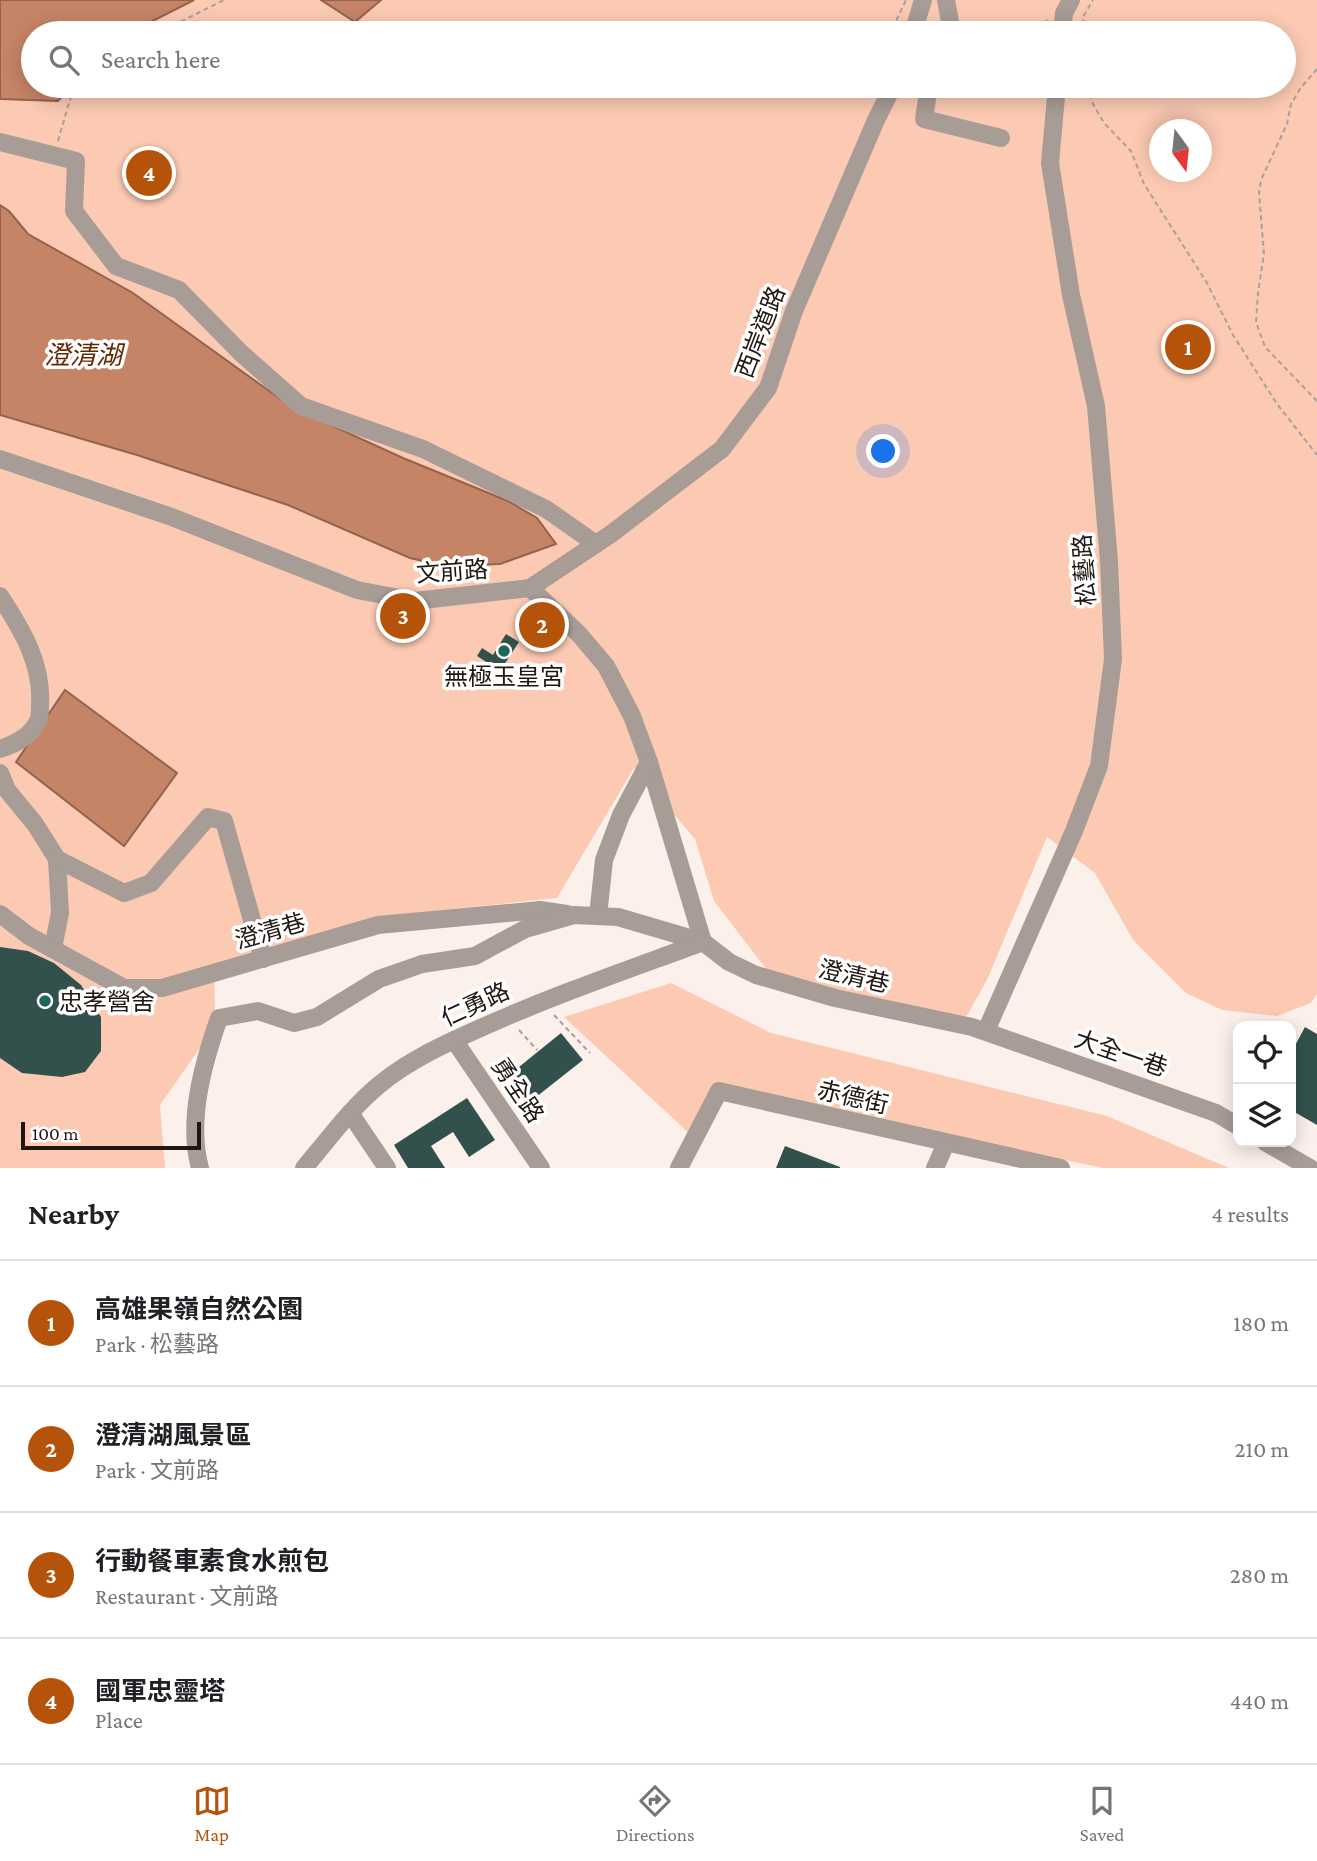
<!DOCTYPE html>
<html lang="en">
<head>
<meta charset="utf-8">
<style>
  :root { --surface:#fff; --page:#f2f2f2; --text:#202124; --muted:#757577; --line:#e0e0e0; --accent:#b45309 }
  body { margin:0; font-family:"Crimson Pro","Noto Sans TC",serif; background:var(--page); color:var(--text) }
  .controls { position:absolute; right:21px; bottom:21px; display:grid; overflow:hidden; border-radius:14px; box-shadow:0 4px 18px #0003 }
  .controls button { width:63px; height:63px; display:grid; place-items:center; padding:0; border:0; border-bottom:2px solid var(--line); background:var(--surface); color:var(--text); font:35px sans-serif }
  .compass { position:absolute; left:1149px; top:119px; width:63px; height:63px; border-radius:50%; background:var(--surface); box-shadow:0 4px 18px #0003; rotate:165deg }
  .scale { position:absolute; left:21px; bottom:18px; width:180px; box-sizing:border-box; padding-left:7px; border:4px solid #201612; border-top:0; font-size:19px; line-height:24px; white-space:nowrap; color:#201612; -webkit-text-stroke:5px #fff; paint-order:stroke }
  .you { position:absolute; left:884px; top:452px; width:24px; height:24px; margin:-18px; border:5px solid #fff; border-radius:50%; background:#1a73e8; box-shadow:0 0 0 10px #1a73e833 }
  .badge { display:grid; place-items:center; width:46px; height:46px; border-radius:50%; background:var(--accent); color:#fff; font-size:23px; font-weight:700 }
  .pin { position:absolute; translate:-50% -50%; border:4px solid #fff; box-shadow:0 2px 7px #0006 }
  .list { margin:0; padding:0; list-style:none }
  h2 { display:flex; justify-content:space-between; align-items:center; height:91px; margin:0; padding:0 28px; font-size:30px }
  h2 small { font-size:23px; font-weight:400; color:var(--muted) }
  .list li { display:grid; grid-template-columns:46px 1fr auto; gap:21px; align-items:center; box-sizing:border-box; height:126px; padding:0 28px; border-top:2px solid var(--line) }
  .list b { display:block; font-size:26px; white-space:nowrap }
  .list p { margin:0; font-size:23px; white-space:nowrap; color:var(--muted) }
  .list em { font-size:23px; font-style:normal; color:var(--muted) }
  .icon { flex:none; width:38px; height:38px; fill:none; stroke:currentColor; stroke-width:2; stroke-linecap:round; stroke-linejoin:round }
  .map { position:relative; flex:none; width:1317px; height:1168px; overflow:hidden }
  .search { position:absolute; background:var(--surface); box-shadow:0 4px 18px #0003; left:21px; right:21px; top:21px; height:77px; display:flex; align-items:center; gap:18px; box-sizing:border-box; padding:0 24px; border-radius:38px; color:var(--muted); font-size:26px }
  .sheet { height:595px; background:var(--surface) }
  nav { display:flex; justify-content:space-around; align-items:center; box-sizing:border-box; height:98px; border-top:2px solid var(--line); background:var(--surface); font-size:19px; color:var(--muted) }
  nav a { display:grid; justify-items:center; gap:4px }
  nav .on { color:var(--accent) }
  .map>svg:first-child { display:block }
  .green { fill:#fccab3; fill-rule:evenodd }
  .water { fill:#c58466; stroke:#94634d; stroke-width:2 }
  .building { fill:#33514c }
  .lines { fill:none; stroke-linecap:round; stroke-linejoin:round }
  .path { stroke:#aa9f9a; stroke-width:2; stroke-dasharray:5 3.5; stroke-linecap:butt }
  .minor { stroke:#a89c96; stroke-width:18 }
  .poi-dot { fill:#1f675d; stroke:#fff; stroke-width:2.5 }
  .labels { text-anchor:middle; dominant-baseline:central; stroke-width:7; stroke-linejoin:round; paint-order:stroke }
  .street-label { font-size:24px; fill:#201612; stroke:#fff }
  .poi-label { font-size:24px; fill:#201612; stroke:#fff }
  .water-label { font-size:26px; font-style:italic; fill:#632704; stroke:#fff }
</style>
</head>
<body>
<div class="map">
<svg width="1317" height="1168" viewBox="0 0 1317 1168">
  <rect width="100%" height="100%" fill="#fcf0eb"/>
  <!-- green -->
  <g class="green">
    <path d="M0 0H1317V994L1311 1003 1277 1016 1222 1010 1186 993 1133 940 1095 873 1047 837 987 980 965 1019 773 978 714 901 695 839 634 768 557 898 374 917 214 967 215 1010 200 1048 160 1105 165 1168H0ZM33 33H1284V86H33ZM1160 130H1202V172H1160Z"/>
    <polygon points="671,983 771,1033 1107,1116 1229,1168 1103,1168 718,1086 692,1136 564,1017"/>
  </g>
  <!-- water -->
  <g class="water">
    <polygon points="0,0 194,0 129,33 33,33 33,86 71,86 58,101 0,99"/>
    <polygon points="321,0 381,0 355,22"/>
    <polygon points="0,205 9,211 28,234 133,293 293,408 403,458 508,501 537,518 556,544 500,564 445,566 410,558 288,505 137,455 0,415"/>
    <polygon points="65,690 177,773 124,846 16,762"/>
  </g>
  <!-- building -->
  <g class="building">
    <polygon points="506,634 519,642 500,671 477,656 482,648 493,655"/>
    <polygon points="0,947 28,951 54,963 81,985 101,1017 101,1051 85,1072 62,1077 22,1073 0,1058"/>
    <polygon points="1305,1027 1317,1034 1317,1125 1291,1110 1291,1053"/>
    <polygon points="561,1033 583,1060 531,1101 509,1075"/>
    <polygon points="467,1098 495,1140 469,1157 453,1132 431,1146 445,1168 408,1168 394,1145"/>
    <polygon points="785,1146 840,1167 840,1168 776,1168"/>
  </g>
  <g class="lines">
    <!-- path -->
    <g class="path">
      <polyline points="898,29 897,19 906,0"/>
      <polyline points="158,33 224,0"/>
      <polyline points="1045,33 1048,17"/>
      <polyline points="1083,33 1083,17 1093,0"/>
      <polyline points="1317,69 1300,89 1291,104 1287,124 1261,180 1259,193 1264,254 1258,293 1256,322 1265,347 1317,401"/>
      <polyline points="1087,86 1093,104 1104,123 1131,151 1144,184 1207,283 1233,335 1277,404 1317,455"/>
      <polyline points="58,141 70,99 83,86"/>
      <polyline points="554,1015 590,1053"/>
      <polyline points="519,1030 537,1050"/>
    </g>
    <!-- minor -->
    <g class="minor">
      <polyline points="913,33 923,0"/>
      <polyline points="945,33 950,22 946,0"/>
      <polyline points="1062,33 1064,13 1071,0"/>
      <polyline points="929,86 924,119 1001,138"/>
      <polyline points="0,142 76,161 74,211 116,266 179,290 241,353 301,406 423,449 546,509 596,544"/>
      <polyline points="0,459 169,516 357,590 414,601 530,588 611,534 722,449 768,388 794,311 876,120 893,86"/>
      <polyline points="530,588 578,633 606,666 632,716 649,762 703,942"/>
      <path d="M0 596C22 630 43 664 40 706 40 710 40 717 38 721 30 737 15 744 0 749"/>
      <polyline points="0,773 7,790 35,824 57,859 60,913 53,948"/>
      <polyline points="57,859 124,893 151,883 208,817 224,821 263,959"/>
      <polyline points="0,914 29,936 124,988 162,988 378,925 540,910 567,914"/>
      <polyline points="598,916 604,860 621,815 649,762"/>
      <polyline points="986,1031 1074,831 1099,766 1113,659 1109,561 1096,406 1071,295 1050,163 1057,86"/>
      <polyline points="454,1040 541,1168"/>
      <polyline points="350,1113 387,1168"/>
      <polyline points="1265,1142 1310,1168"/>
      <path d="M200 1168C187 1120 203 1064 219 1018L258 1011 294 1023 317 1017 379 979 422 964 475 956 525 929 574 915 618 917 703 942 729 962 756 975 835 998 972 1027 1216 1113 1238 1126"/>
      <path d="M304 1168C328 1140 350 1109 379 1085 410 1059 449 1042 485 1026 557 994 630 969 703 942"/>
      <polyline points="679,1168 719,1091 1061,1168"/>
      <polyline points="935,1168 946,1143"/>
    </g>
  </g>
  <!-- markers -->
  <g class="poi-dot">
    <circle cx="504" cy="651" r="7"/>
    <circle cx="45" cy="1001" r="7"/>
  </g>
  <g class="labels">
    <!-- street labels -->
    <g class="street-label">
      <text transform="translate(760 332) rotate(-69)">西岸道路</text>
      <text transform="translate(1084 570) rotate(-94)">松藝路</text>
      <text transform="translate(452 571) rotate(-4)">文前路</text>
      <text transform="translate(270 931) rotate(-16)">澄清巷</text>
      <text transform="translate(854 976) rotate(13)">澄清巷</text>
      <text transform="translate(475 1004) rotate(-25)">仁勇路</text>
      <text transform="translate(1121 1053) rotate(19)">大全一巷</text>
      <text transform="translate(518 1090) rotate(56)">勇全路</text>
      <text transform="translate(853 1097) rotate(13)">赤德街</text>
    </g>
    <!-- poi labels -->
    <g class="poi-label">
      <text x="504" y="676">無極玉皇宮</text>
      <text x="59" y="1001" text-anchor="start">忠孝營舍</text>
    </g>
    <!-- water labels -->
    <g class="water-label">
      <text x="83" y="355">澄清湖</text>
    </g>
  </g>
</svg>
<div class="controls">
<button><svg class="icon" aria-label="locate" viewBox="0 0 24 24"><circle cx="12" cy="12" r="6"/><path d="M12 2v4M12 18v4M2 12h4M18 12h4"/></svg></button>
<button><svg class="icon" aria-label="layers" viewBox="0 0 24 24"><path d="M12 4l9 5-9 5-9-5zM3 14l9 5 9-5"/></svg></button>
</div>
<svg class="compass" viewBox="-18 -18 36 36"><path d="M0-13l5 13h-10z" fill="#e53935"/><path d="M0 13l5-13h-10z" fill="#757577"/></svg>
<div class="scale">100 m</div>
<div class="you"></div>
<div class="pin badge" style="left:1188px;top:347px">1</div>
<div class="pin badge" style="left:542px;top:625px">2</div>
<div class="pin badge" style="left:403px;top:616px">3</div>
<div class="pin badge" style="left:149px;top:173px">4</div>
<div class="search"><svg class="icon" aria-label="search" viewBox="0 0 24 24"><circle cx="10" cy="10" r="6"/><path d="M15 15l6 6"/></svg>Search here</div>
</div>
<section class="sheet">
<h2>Nearby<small>4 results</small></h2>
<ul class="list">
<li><span class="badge">1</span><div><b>高雄果嶺自然公園</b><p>Park · 松藝路</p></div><em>180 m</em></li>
<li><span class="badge">2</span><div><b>澄清湖風景區</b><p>Park · 文前路</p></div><em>210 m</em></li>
<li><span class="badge">3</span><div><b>行動餐車素食水煎包</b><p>Restaurant · 文前路</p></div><em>280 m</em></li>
<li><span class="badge">4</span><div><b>國軍忠靈塔</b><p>Place</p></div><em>440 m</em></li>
</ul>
</section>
<nav>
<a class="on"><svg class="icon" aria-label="map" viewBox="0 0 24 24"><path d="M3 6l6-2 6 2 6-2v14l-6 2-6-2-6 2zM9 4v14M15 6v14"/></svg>Map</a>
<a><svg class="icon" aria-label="directions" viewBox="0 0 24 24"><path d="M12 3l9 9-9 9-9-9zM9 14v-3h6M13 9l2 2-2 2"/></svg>Directions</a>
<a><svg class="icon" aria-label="saved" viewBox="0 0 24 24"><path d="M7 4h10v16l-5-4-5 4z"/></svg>Saved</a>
</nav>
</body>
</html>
